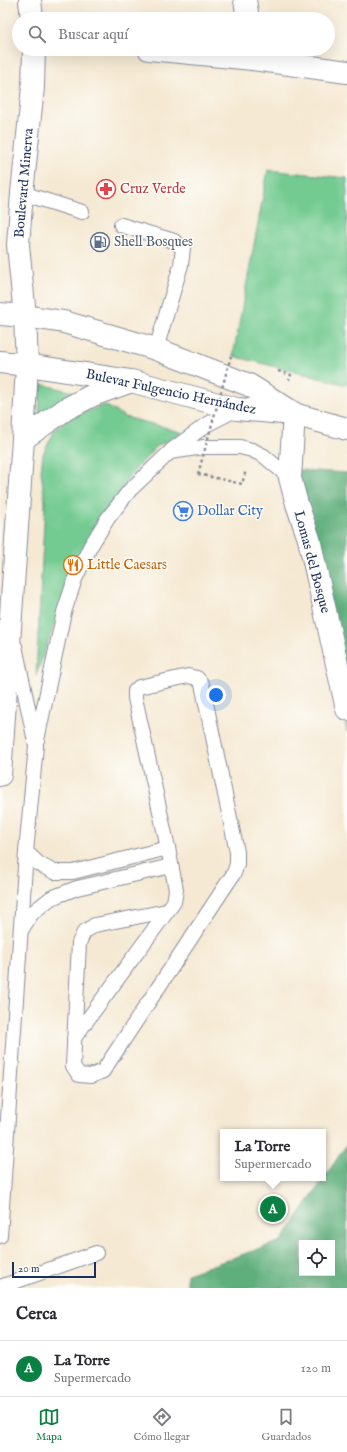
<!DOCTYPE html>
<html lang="es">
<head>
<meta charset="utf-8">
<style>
  :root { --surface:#fff; --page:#f7f7f7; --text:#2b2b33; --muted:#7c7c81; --line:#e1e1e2; --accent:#0b8043 }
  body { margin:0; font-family:"IM FELL English",serif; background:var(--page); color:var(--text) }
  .controls { position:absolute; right:12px; bottom:12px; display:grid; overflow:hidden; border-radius:0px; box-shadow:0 4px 16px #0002 }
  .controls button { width:36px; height:36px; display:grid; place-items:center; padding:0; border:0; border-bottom:1px solid var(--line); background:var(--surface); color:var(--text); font:20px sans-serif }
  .scale { position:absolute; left:12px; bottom:10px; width:84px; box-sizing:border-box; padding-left:4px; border:2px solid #1b2f5e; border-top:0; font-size:11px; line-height:14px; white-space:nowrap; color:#1b2f5e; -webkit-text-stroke:3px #fdfcf7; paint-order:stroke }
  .you { position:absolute; left:216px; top:695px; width:14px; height:14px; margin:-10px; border:3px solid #fff; border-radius:50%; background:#1a73e8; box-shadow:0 0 0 6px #1a73e833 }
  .badge { display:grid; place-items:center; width:26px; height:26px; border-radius:50%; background:var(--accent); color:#fff; font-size:13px; font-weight:700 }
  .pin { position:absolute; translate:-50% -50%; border:2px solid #fff; box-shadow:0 1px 4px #0006 }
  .popup { position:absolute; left:220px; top:1129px; width:106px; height:52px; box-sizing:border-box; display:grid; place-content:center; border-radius:0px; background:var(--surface); filter:drop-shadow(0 1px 3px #0005); font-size:13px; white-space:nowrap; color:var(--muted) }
  .popup b { font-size:15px; color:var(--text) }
  .popup::after { content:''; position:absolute; left:50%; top:100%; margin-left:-8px; border:8px solid transparent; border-top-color:var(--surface) }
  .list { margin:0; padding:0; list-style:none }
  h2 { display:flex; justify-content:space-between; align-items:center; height:52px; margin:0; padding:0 16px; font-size:17px }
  h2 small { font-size:13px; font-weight:400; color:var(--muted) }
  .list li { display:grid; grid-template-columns:26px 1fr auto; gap:12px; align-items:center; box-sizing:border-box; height:56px; padding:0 16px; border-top:1px solid var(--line) }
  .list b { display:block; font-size:15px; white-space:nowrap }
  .list p { margin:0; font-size:13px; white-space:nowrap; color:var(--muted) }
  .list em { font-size:13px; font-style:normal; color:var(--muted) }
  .icon { flex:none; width:22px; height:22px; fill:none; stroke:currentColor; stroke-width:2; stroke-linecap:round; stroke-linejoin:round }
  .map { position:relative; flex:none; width:347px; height:1288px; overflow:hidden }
  .search { position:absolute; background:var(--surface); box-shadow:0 4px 16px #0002; left:12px; right:12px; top:12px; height:44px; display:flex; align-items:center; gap:10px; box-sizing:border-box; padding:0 14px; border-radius:22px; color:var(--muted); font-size:15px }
  .sheet { height:108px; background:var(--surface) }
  nav { display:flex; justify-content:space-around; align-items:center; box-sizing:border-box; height:56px; border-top:1px solid var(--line); background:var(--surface); font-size:11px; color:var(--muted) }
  nav a { display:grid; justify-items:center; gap:2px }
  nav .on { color:var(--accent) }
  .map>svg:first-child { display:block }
  .green { fill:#73cb91; stroke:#477d78 }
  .forest { fill:#5eaf7b; stroke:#3c6f6c; fill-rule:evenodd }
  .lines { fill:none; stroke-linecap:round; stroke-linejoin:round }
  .lane-casing { stroke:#888c98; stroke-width:16 }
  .street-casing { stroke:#888c98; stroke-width:24 }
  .secondary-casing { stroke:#888c98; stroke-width:24 }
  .path { stroke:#888c98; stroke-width:2.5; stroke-dasharray:3 3; stroke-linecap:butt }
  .lane { stroke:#fff; stroke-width:14 }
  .street { stroke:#fff; stroke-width:22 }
  .secondary { stroke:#fff; stroke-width:22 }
  .path-bridge { stroke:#888c98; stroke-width:2.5; stroke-dasharray:3 3; stroke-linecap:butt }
  .labels { text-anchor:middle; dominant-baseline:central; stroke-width:3; stroke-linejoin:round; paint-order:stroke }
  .street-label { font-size:14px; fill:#1b2f5e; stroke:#fdfcf7 }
  .health-label { font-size:14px; fill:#be3a42; stroke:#fdfcf7; text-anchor:start }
  .service-label { font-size:14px; fill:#4e5e75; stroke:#fdfcf7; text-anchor:start }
  .shop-label { font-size:14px; fill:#366cbe; stroke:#fdfcf7; text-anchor:start }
  .food-label { font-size:14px; fill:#c56008; stroke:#fdfcf7; text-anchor:start }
</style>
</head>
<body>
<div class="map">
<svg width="347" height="1288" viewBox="0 0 347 1288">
  <rect width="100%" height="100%" fill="#fdfcf7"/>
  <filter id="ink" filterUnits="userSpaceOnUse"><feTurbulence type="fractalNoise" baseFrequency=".025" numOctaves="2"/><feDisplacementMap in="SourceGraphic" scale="8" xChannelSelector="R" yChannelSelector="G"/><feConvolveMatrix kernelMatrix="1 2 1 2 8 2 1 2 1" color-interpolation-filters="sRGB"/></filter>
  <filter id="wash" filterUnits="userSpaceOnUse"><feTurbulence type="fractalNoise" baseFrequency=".012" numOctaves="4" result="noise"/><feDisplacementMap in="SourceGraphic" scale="16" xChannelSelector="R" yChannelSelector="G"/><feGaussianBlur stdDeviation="0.9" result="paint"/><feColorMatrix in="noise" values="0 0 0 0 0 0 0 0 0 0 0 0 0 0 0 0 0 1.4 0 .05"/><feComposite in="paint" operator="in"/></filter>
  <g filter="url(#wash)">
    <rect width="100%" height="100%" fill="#f5e9d3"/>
    <!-- green -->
    <g class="green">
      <polygon points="268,170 347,178 347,385 233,356"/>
      <polygon points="40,384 78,393 39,422"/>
      <polygon points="105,405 125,417 183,432 156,447 128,478 98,527 64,597 36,676 45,503 41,471 43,454 55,430 71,417"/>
    </g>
    <!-- forest -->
    <g class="forest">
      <polygon points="285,469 347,473 347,732"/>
      <path d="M347 1144V1288H187V1274L281 1241ZM302 1243H332V1273H302Z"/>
    </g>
  </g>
  <g filter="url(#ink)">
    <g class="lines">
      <!-- lane casing -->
      <g class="lane-casing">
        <g id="lane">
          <polyline points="22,193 82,212"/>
          <polyline points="121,225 174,241 183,248 181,265 156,349"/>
          <polyline points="172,450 206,425 237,409"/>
          <polyline points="37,740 64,612 75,579 90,547 108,518 130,490 170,452 204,447 240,447 252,450 264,456 290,478"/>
          <polyline points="26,852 39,864 54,872 73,872 168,848"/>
          <polyline points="22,929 32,913 51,898 77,888 171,866"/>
          <polyline points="74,1038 174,902 176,890 168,848 135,698 135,691 139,687 188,676 197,678 202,684 237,852 237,864 234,873 103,1071 91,1076 79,1075 73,1066 79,943 84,932 95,925 167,911"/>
          <polyline points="0,1236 26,852 36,746 15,646"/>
          <polyline points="0,1287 96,1253"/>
        </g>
      </g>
      <!-- street casing -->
      <g class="street-casing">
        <g id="street">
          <polyline points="245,0 248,19"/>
          <polyline points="149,49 253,59 347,72"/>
          <polyline points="294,414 290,478 297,504 309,539 347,709"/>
        </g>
      </g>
      <!-- secondary casing -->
      <g class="secondary-casing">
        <g id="secondary">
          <polyline points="30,0 32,19"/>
          <polyline points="0,314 25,316 64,322 156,349 249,385 292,412"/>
          <polyline points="0,362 27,365 131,381 237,409 294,414 347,429"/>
          <polyline points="23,439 66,409 93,395 129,382"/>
          <polyline points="0,775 23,439 27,365 25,316 18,245 22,193 33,87 34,49"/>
        </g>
      </g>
      <!-- path -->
      <g class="path">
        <polyline points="278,371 291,375 289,380"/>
        <polyline points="198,474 242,484 246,470"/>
      </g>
      <!-- lane -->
      <use href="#lane" class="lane"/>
      <!-- street -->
      <use href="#street" class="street"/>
      <!-- secondary -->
      <use href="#secondary" class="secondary"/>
      <!-- path-bridge -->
      <polyline class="path-bridge" points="198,474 231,356"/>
    </g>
  </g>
  <!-- icons -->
  <defs>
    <g id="pharmacy-ring" transform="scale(1)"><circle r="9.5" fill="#fdfcf7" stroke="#e0444e" stroke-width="1.5"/><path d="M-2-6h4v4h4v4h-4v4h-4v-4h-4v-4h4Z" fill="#e0444e"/></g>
    <g id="fuel-ring" transform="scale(1)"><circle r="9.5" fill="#fdfcf7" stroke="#5c6f8a" stroke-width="1.5"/><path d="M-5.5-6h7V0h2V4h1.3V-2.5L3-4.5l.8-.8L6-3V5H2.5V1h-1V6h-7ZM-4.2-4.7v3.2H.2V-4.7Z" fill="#5c6f8a"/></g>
    <g id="supermarket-ring" transform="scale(1)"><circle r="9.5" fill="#fdfcf7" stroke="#3f7fe0" stroke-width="1.5"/><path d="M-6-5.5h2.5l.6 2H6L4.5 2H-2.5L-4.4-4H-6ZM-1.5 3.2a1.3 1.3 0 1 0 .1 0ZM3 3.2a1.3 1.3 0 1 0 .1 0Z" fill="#3f7fe0"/></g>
    <g id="restaurant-ring" transform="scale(1)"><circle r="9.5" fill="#fdfcf7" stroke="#e8710a" stroke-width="1.5"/><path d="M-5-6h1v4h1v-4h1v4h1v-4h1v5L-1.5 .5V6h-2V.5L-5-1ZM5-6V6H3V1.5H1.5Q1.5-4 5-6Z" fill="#e8710a"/></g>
  </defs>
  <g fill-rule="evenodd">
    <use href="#pharmacy-ring" x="106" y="189"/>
    <use href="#fuel-ring" x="100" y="242"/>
    <use href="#supermarket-ring" x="183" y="511"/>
    <use href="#restaurant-ring" x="73" y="565"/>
  </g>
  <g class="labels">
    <!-- street labels -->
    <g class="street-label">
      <text transform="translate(24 183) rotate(-85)">Boulevard Minerva</text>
      <text transform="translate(171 392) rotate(12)">Bulevar Fulgencio Hernández</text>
      <text transform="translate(312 562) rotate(75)">Lomas del Bosque</text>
    </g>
    <!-- health labels -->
    <g class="health-label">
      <text x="120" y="189">Cruz Verde</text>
    </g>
    <!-- service labels -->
    <g class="service-label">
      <text x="114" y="242">Shell Bosques</text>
    </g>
    <!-- shop labels -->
    <g class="shop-label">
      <text x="197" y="511">Dollar City</text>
    </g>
    <!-- food labels -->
    <g class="food-label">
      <text x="87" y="565">Little Caesars</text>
    </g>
  </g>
</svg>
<div class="controls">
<button><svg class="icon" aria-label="locate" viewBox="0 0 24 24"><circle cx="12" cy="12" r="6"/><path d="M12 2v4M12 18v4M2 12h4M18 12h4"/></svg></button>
</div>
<div class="scale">20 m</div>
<div class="you"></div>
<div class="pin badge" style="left:273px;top:1209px">A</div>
<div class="popup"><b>La Torre</b>Supermercado</div>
<div class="search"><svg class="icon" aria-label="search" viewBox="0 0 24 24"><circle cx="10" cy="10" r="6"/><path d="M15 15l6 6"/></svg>Buscar aquí</div>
</div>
<section class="sheet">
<h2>Cerca<small></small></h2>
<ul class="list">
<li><span class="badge">A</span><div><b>La Torre</b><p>Supermercado</p></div><em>120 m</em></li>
</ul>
</section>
<nav>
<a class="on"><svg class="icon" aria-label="map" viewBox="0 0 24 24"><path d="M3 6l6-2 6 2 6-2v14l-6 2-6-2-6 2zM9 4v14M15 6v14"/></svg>Mapa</a>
<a><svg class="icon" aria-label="directions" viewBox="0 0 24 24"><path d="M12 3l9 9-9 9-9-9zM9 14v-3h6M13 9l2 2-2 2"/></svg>Cómo llegar</a>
<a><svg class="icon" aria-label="saved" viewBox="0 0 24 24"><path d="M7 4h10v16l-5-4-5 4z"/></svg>Guardados</a>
</nav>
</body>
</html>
